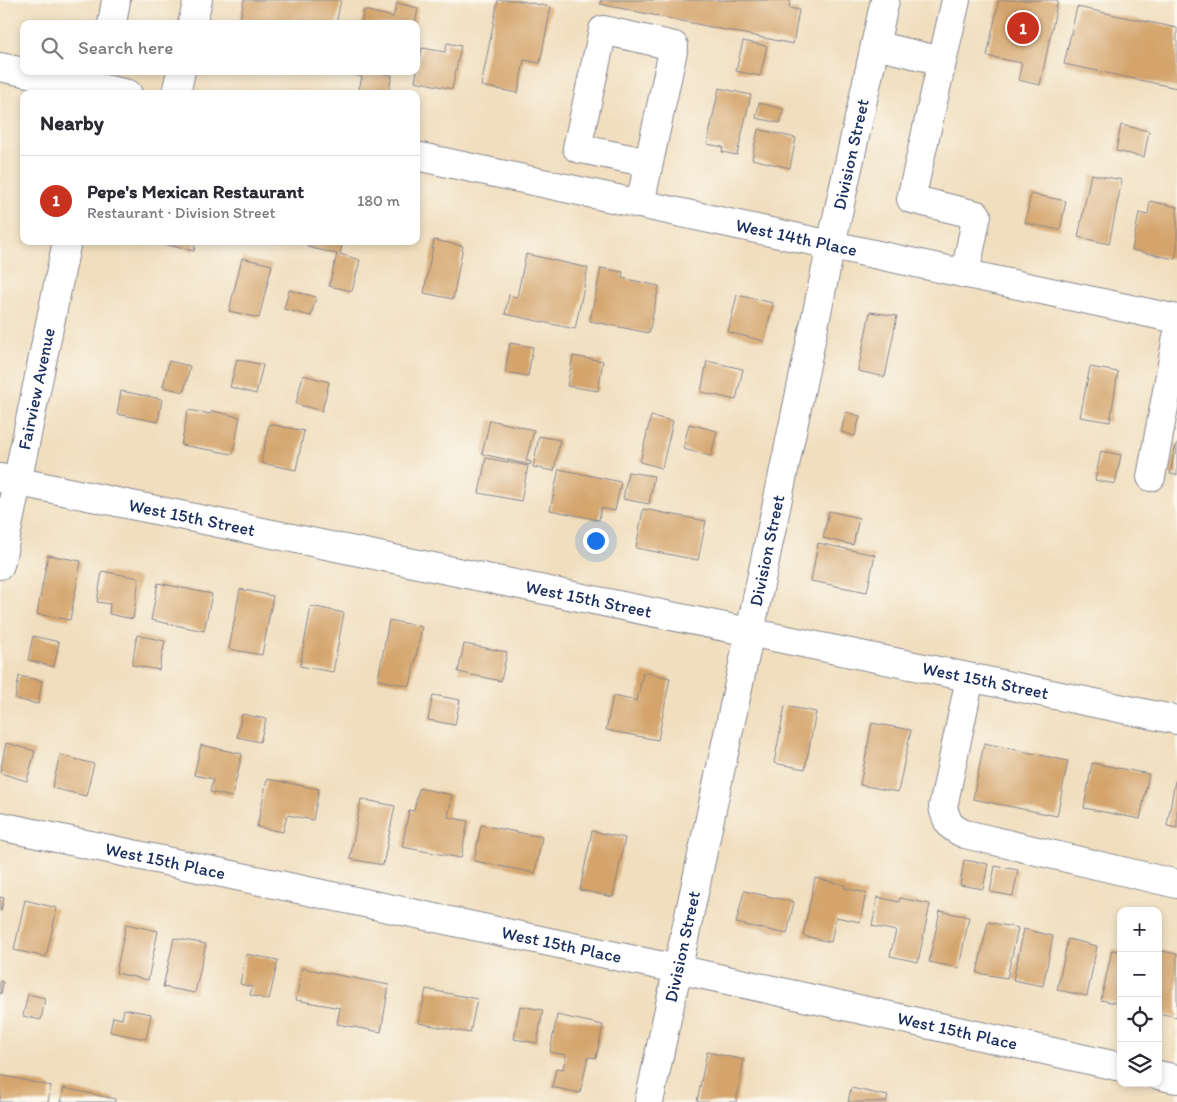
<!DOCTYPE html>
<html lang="en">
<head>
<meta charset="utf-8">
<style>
  :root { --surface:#fff; --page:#f2f2f3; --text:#2b2b33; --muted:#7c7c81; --line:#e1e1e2; --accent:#c8321e }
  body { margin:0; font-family:Itim,sans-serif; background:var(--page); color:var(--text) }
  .controls { position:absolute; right:15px; bottom:15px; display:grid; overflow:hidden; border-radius:10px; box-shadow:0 2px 8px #0003 }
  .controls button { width:45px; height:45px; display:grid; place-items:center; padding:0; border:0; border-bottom:1px solid var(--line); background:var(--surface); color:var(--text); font:25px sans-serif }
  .you { position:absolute; left:595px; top:540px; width:18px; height:18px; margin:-12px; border:4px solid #fff; border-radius:50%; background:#1a73e8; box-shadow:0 0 0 8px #1a73e833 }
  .badge { display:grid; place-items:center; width:32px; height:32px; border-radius:50%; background:var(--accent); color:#fff; font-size:16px; font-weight:700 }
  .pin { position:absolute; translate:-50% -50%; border:2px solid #fff; box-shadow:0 1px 5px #0006 }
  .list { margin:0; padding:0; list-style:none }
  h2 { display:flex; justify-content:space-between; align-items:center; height:65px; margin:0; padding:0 20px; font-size:21px }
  h2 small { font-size:16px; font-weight:400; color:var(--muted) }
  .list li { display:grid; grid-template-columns:32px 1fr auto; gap:15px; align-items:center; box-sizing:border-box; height:90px; padding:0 20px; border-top:1px solid var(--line) }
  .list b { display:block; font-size:19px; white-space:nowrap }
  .list p { margin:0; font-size:16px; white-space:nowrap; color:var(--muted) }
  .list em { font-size:16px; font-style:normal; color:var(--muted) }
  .icon { flex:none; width:28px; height:28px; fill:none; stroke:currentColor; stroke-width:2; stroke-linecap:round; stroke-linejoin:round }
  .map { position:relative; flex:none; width:1177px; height:1102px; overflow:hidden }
  .search { position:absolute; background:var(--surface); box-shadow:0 2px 8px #0003; left:20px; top:20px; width:400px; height:55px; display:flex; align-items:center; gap:12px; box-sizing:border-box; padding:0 18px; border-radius:10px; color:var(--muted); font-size:19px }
  .panel { position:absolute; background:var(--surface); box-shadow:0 2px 8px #0003; left:20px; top:90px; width:400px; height:155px; border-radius:10px }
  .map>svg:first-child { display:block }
  .building { fill:#d4a46c }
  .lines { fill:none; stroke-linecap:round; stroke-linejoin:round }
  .minor-casing { stroke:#86868e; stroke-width:30 }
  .minor { stroke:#fff; stroke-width:28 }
  .labels { text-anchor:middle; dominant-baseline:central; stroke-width:5; stroke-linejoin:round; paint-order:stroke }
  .street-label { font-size:18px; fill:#1b2f5e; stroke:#fbf7ec }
</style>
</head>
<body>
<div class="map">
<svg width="1177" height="1102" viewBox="0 0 1177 1102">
  <rect width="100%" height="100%" fill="#fbf7ec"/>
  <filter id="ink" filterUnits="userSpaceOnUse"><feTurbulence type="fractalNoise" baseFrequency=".02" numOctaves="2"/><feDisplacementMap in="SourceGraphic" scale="10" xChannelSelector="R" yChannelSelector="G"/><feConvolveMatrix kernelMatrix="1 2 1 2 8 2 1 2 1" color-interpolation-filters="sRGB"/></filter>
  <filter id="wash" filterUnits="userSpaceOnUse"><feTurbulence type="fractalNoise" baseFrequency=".0096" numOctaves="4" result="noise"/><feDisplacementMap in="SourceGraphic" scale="20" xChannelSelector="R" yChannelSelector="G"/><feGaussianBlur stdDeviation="1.12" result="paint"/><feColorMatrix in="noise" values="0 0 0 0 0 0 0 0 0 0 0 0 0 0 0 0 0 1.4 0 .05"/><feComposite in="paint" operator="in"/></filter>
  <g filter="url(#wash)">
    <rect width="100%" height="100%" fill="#f0debe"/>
    <g id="blocks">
      <!-- building -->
      <g class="building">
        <polygon points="244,0 341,0 336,24 261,24 240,19"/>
        <polygon points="498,0 516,0 551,7 540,63 524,60 518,93 481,86"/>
        <polygon points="601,0 790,0 789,8 799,10 793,44 600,4"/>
        <polygon points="999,0 1058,0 1040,85 1018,80 1022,63 987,56"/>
        <polygon points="397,3 418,8 415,24 361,24 364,10 393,17"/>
        <polygon points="1077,7 1177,28 1177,88 1064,64"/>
        <polygon points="743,41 767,46 760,76 736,71"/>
        <polygon points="447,43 461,46 452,89 415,81 422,48 445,52"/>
        <polygon points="350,71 385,71 384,74 392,75 388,94 381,94 359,89 362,77 349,74"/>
        <polygon points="719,88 751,95 737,155 722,152 723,147 707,144"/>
        <polygon points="759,103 783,109 780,123 756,118"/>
        <polygon points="1121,125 1149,131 1144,157 1116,151"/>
        <polygon points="758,129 796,138 790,168 752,159"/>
        <polygon points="1091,174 1122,180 1109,244 1078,237"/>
        <polygon points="1031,194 1066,201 1060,230 1025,223"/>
        <polygon points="1150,201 1177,207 1177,251 1175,259 1132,250 1139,213 1148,215"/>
        <polygon points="434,240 463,246 453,299 424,293"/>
        <polygon points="164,241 196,241 194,251 163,244"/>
        <polygon points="308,241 343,241 340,254 360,260 352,291 329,286 337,254 307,247"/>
        <polygon points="526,254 588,268 575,329 505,314 509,295 517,297"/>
        <polygon points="242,258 272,265 259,318 229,311"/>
        <polygon points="601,268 623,272 622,278 659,286 649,333 590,321"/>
        <polygon points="289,290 316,297 311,316 284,309"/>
        <polygon points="737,295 773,303 764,341 728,332"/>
        <polygon points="870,312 897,316 885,377 858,371"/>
        <polygon points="510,343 533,347 528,376 505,372"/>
        <polygon points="573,356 603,361 598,391 567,386"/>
        <polygon points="237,359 263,365 256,394 230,387"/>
        <polygon points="169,361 190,366 184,392 163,387"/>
        <polygon points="707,361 743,369 736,400 701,392"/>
        <polygon points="1090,367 1118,372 1110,422 1080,417"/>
        <polygon points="303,375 329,382 322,411 296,404"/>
        <polygon points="121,391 162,399 158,422 117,414"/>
        <polygon points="188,410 211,414 212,411 240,417 233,454 181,445"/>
        <polygon points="846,412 860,416 855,436 841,432"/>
        <polygon points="651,416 673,421 662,468 640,462"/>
        <polygon points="490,420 534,430 526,461 531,462 530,465 482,454"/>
        <polygon points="269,424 304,431 296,470 261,463"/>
        <polygon points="689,424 717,431 711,456 683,449"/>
        <polygon points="539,436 560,440 554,471 533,467"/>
        <polygon points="1176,444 1177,444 1177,475 1170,474"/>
        <polygon points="1101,451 1121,455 1115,484 1095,480"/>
        <polygon points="486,458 528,466 521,501 479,493"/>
        <polygon points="559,469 621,482 615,511 601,508 599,520 550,510"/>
        <polygon points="628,472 654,476 649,504 623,499"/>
        <polygon points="643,509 706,521 698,560 636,548"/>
        <polygon points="829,511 859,518 853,545 823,538"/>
        <polygon points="818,543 875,555 867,592 811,581"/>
        <polygon points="48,555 81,561 70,620 37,614"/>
        <polygon points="102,571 139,578 133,619 109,614 110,604 97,602"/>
        <polygon points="158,583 212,594 204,631 151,620"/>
        <polygon points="240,589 273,596 262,655 229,649"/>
        <polygon points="311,606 344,613 333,672 300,666"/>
        <polygon points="389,620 422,627 410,686 378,680"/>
        <polygon points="137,635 165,641 159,670 132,665"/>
        <polygon points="33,636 59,642 54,667 28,660"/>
        <polygon points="464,644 507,652 501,681 458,672"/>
        <polygon points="643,672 670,678 658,740 606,730 613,696 637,701"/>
        <polygon points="19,676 42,681 38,704 15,699"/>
        <polygon points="433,695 460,700 455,725 428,720"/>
        <polygon points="785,706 816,712 805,769 774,763"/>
        <polygon points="242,714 266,719 260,742 237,737"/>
        <polygon points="872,723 911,730 898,792 860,785"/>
        <polygon points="6,743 35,751 27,781 0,773"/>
        <polygon points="984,743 1068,761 1057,816 973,799"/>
        <polygon points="201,745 242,754 232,797 210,792 213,779 194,775"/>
        <polygon points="60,755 94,764 86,796 52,788"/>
        <polygon points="1092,763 1149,774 1140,819 1084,808"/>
        <polygon points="267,779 319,789 313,820 287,815 283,832 257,827"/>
        <polygon points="1175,781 1177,781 1177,828 1167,826"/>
        <polygon points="419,788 452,795 448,817 468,821 461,858 402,847 409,810 414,811"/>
        <polygon points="361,799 395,806 383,865 350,859"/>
        <polygon points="481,825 542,837 535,873 474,861"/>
        <polygon points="592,831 625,838 613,897 580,890"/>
        <polygon points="964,860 988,864 983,889 960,885"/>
        <polygon points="995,866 1018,870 1013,896 990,892"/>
        <polygon points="815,878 845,885 845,888 866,893 860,922 836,917 831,942 803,936"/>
        <polygon points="744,891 794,902 787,934 736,923"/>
        <polygon points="0,897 4,898 1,911 0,911"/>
        <polygon points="878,897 899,902 900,898 930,904 918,962 890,956 896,931 872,926"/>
        <polygon points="25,900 57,908 46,957 14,950"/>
        <polygon points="940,911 969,917 959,968 929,962"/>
        <polygon points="988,922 1018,928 1007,978 977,973"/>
        <polygon points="126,924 158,931 148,980 116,973"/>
        <polygon points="1024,929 1053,936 1043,986 1013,980"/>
        <polygon points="174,938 206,944 195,993 163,987"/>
        <polygon points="1068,939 1097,946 1087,996 1057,990"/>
        <polygon points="1112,950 1121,951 1121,1004 1101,1000"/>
        <polygon points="1158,950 1177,954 1177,1017 1158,1013"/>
        <polygon points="246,954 278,960 269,1000 250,995 252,987 240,984"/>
        <polygon points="302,968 389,985 381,1032 337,1024 340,1008 296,1000"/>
        <polygon points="0,981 3,982 1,994 0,994"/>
        <polygon points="426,989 477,999 470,1033 419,1023"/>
        <polygon points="28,994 45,998 41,1020 23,1016"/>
        <polygon points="520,1006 543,1010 537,1043 514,1039"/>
        <polygon points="124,1009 151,1014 146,1039 110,1032 113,1017 122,1019"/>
        <polygon points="557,1015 603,1025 596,1058 588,1057 580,1093 552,1087 556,1068 563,1069 566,1055 550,1052"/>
        <polygon points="707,1052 744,1060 736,1102 697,1102"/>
        <polygon points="0,1075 51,1086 48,1102 0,1102"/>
        <polygon points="64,1088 115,1099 115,1102 61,1102"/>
        <polygon points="851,1088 888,1096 886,1102 848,1102"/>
      </g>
    </g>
  </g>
  <g filter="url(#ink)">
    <use href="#blocks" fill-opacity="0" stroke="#86868e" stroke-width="1"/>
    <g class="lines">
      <!-- minor casing -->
      <g class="minor-casing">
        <g id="minor">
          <polyline points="956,0 911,199 977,215 965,274"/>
          <polyline points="112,24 116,0"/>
          <polyline points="192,24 198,0"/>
          <polyline points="875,45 942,61"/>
          <polyline points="0,67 128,94"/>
          <polyline points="176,94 181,71"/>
          <path id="s1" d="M416 156 1177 319"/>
          <polyline points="640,204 674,46 603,30 577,148 649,163"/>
          <polyline points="1151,477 1177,337"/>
          <path id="s2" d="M0 478 1177 720"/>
          <path id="s3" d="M0 565 67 241"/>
          <path d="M970 678 943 807C947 823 950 828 965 834L1177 884"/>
          <path id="s4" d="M0 826 677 969 1121 1067"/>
          <polyline points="1158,1075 1177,1079"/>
          <path id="s5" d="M649 1102 750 632 831 245 885 0"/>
        </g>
      </g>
      <!-- minor -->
      <use href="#minor" class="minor"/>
    </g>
  </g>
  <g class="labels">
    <!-- street labels -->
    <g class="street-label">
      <text stroke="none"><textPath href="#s5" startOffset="969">Division Street</textPath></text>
      <text stroke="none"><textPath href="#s1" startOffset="389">West 14th Place</textPath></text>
      <text stroke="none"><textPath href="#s3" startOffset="180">Fairview Avenue</textPath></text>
      <text stroke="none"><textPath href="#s2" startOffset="196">West 15th Street</textPath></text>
      <text stroke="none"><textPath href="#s5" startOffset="564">Division Street</textPath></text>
      <text stroke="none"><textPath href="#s2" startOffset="601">West 15th Street</textPath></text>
      <text stroke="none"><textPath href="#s2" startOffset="1006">West 15th Street</textPath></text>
      <text stroke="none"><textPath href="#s4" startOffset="169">West 15th Place</textPath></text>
      <text stroke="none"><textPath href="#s4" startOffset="574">West 15th Place</textPath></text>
      <text stroke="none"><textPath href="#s5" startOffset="159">Division Street</textPath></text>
      <text stroke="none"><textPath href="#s4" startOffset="979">West 15th Place</textPath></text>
    </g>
  </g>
</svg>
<div class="controls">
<button>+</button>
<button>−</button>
<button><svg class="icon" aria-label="locate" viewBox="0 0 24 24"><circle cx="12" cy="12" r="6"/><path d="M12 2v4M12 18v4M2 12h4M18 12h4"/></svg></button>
<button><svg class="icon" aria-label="layers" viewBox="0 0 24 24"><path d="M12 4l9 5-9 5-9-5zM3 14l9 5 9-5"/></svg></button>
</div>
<div class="you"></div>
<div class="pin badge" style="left:1023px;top:28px">1</div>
<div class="search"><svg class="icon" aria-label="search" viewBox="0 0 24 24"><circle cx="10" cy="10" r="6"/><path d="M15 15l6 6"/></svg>Search here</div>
<section class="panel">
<h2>Nearby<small></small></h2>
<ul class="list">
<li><span class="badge">1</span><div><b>Pepe's Mexican Restaurant</b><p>Restaurant · Division Street</p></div><em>180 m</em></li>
</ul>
</section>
</div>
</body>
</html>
